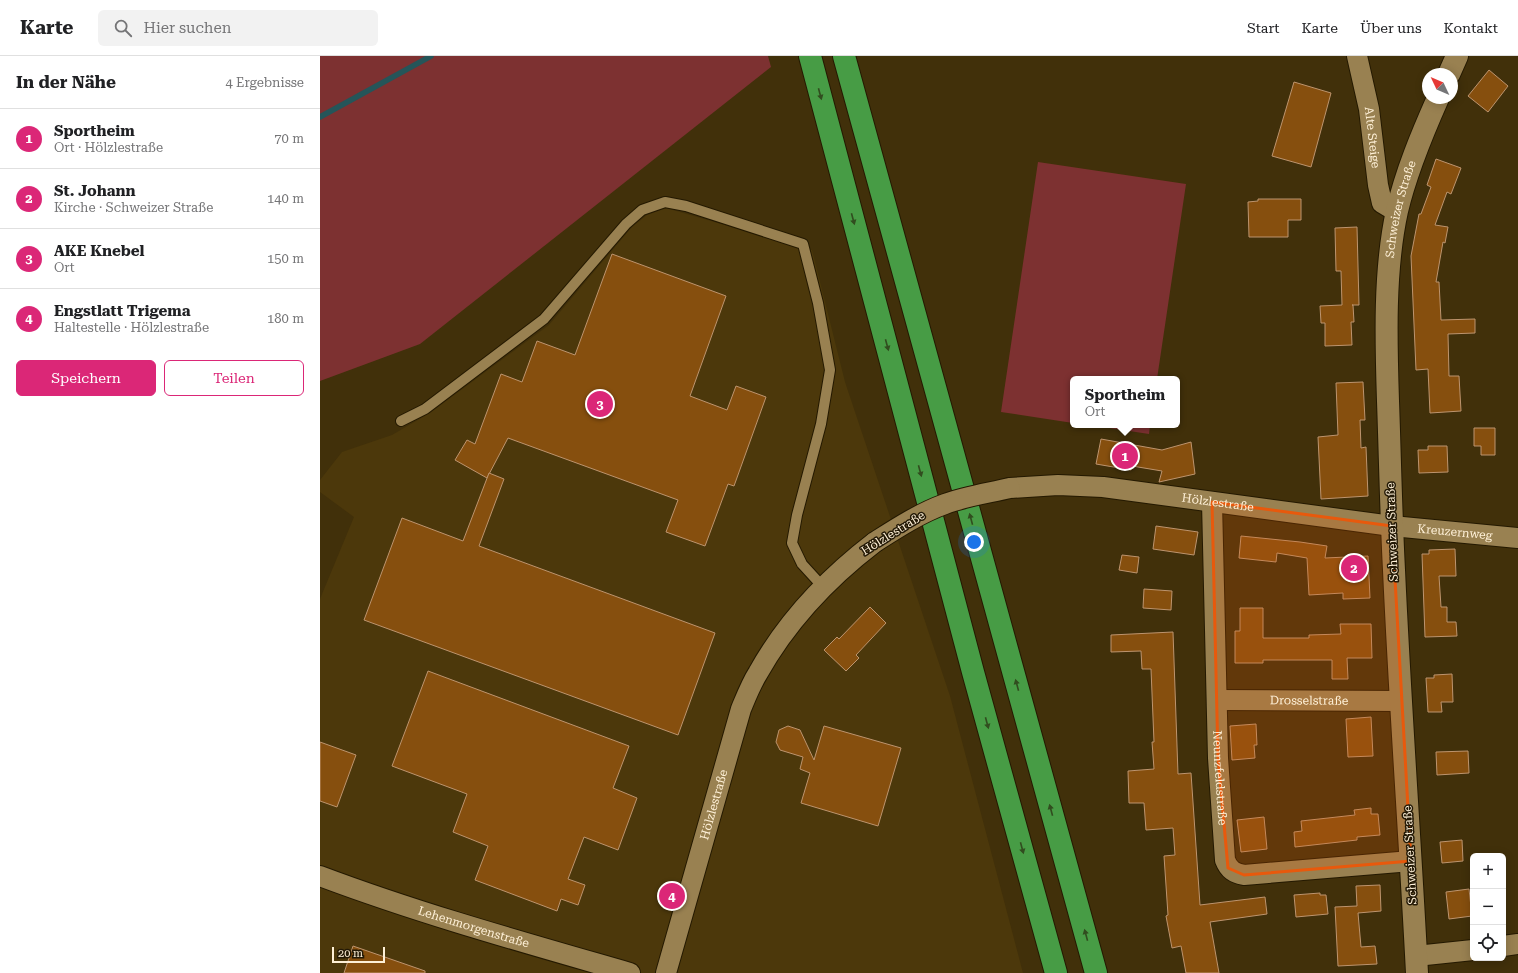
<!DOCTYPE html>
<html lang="de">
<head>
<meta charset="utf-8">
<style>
  :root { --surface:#fff; --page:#f2f2f2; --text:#202124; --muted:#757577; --line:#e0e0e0; --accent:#db2777 }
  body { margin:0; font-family:"Roboto Serif",serif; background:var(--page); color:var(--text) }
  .controls { position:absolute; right:12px; bottom:12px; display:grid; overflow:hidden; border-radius:6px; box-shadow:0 2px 10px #0003 }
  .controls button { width:36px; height:36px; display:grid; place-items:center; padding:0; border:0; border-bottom:1px solid var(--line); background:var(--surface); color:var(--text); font:20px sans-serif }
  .compass { position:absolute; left:1102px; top:12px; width:36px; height:36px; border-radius:50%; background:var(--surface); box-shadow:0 2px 10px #0003; rotate:314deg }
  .scale { position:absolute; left:12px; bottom:10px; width:53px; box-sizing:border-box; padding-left:4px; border:2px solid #fef0d7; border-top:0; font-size:11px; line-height:14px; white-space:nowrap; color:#fef0d7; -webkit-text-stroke:3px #231906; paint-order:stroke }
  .you { position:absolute; left:654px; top:486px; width:14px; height:14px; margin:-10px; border:3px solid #fff; border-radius:50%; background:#1a73e8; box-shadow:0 0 0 6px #1a73e833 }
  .badge { display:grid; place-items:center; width:26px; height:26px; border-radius:50%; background:var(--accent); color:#fff; font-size:13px; font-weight:700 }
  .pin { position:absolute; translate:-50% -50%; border:2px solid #fff; box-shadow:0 1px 4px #0006 }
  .popup { position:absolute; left:750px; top:320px; width:110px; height:52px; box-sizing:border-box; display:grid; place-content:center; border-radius:6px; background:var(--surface); filter:drop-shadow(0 1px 3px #0005); font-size:13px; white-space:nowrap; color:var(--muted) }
  .popup b { font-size:15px; color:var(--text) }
  .popup::after { content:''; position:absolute; left:50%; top:100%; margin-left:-8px; border:8px solid transparent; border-top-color:var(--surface) }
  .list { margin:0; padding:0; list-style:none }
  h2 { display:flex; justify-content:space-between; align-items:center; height:52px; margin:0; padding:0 16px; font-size:17px }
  h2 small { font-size:13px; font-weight:400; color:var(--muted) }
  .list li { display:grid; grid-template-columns:26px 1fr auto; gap:12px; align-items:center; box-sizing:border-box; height:60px; padding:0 16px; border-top:1px solid var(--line) }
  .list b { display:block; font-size:15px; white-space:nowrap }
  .list p { margin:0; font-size:13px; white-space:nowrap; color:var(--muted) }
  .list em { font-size:13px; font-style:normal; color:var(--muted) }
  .actions { display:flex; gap:8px; padding:12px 16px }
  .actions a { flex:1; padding:9px 0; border:1px solid var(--accent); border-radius:6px; text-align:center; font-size:14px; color:var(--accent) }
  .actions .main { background:var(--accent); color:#fff }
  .icon { flex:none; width:22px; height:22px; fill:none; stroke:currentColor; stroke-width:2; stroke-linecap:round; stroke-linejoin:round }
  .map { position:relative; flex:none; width:1198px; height:917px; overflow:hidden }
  header { display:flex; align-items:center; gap:24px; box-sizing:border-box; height:56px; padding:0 20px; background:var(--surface); border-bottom:1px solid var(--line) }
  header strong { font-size:19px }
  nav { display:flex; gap:22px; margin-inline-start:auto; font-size:14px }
  .search { width:280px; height:36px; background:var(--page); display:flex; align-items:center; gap:10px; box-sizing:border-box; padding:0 14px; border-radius:6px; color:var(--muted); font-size:15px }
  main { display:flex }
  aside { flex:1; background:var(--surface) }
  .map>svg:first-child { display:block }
  .built { fill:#4c380b }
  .green { fill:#7d3131 }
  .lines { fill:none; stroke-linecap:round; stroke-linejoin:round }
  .stream { stroke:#255559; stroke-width:5.5 }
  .building { fill:#864f0e; stroke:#bd946e }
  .lane-casing { stroke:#241901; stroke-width:12 }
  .street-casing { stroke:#241901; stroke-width:22 }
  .secondary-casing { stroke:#241901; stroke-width:24 }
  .highway-casing { stroke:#241901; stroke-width:24 }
  .lane { stroke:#998151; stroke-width:10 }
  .street { stroke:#998151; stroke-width:20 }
  .secondary { stroke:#998151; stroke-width:22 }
  .highway { stroke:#479c45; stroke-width:22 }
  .street-bridge-casing { stroke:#241901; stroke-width:22; stroke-linecap:butt }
  .street-bridge { stroke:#998151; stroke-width:20 }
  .oneway { fill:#314d1f }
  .marked { fill:#e8590c; fill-opacity:0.2; stroke:#e8590c; stroke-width:3; stroke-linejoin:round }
  .labels { text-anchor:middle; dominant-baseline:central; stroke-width:3; stroke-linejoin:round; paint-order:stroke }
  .street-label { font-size:12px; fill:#fef0d7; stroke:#231906 }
</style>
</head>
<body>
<header>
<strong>Karte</strong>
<div class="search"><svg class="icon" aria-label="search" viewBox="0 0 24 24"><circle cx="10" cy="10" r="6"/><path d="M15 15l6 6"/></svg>Hier suchen</div>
<nav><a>Start</a><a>Karte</a><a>Über uns</a><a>Kontakt</a></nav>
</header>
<main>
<aside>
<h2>In der Nähe<small>4 Ergebnisse</small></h2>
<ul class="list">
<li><span class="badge">1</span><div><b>Sportheim</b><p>Ort · Hölzlestraße</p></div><em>70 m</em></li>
<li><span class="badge">2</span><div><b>St. Johann</b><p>Kirche · Schweizer Straße</p></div><em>140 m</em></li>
<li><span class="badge">3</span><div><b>AKE Knebel</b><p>Ort</p></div><em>150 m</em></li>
<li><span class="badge">4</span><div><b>Engstlatt Trigema</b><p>Haltestelle · Hölzlestraße</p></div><em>180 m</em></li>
</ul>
<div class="actions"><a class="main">Speichern</a><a>Teilen</a></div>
</aside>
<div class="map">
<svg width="1198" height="917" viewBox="0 0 1198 917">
  <rect width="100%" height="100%" fill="#41300a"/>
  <!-- built -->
  <polygon class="built" points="346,152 492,194 525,326 630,640 703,917 0,917 0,543 34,461 0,436 0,424 22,396 72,379 110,357 229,269 312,171 327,159"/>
  <!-- green -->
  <g class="green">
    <polygon points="0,0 448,0 451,11 100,288 0,325"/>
    <polygon points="718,106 866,128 837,323 753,323 753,367 681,356"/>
    <polygon points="770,369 830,369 829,378"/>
  </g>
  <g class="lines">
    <!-- stream -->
    <polyline class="stream" points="0,61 111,0"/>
  </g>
  <!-- building -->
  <g class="building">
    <polygon points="1169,14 1188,30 1168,56 1148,40"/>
    <polygon points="974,26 1011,37 991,111 952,100"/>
    <polygon points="1116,103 1141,112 1131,138 1127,136 1115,169 1128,171 1125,187 1123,186 1116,226 1119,226 1121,264 1155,263 1155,277 1128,278 1129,320 1139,320 1141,355 1110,357 1108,313 1096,314 1091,200 1099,158 1101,158 1111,131 1107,129"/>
    <polygon points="938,143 981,143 981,164 968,164 968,181 929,181 928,146 938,145"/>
    <polygon points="1037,171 1039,249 1032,249 1033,249 1034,266 1031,266 1032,289 1005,290 1005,267 1001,267 1000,250 1022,249 1021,215 1016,215 1015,172"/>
    <polygon points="292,198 406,240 370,340 407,354 416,330 446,341 414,430 408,428 385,490 346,476 358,444 188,382 167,422 135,404 147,384 155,388 181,318 202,326 217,285 255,299"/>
    <polygon points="1043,326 1045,364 1040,364 1041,392 1046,391 1048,440 1001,443 998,381 1018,379 1016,327"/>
    <polygon points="1154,372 1175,372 1175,399 1161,399 1161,390 1154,390"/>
    <polygon points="781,383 842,394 871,386 875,418 839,426 842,415 812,410 811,414 776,408"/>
    <polygon points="1108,390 1127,390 1128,416 1099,417 1098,394 1108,394"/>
    <polygon points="169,417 184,423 159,490 395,577 358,679 44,564 82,462 143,485"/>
    <polygon points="836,470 878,476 874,499 833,493"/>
    <polygon points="921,480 980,486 1007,490 1005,502 1048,500 1050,542 1023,543 1023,537 989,539 987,502 957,497 956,506 919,502"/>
    <polygon points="1135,493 1136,520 1119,520 1121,551 1127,551 1127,566 1136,566 1137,580 1105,581 1102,498 1109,498 1109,494"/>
    <polygon points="802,499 819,501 817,517 799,514"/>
    <polygon points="824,533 852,535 851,554 823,552"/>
    <polygon points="550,551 566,567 536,599 539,602 526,615 504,594 517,581 519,583"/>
    <polygon points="920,552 943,552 943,582 989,582 989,579 1021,578 1020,568 1051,568 1052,602 1027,602 1028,623 1012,623 1012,604 943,604 943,607 915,607 915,575 920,575"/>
    <polygon points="853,576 858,718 871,717 880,849 945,841 947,858 890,866 899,917 866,917 861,890 852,892 846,860 848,859 844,800 855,799 853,772 826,774 824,747 809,747 808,715 834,713 832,686 834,686 831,613 822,613 821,595 791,596 791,579"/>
    <polygon points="108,615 309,690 293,732 317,742 298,794 264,781 248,823 265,829 258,849 241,843 237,855 155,824 168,790 133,776 147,738 72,710"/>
    <polygon points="1132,618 1133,646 1121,646 1122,656 1108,656 1106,622 1114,622 1114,619"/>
    <polygon points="1051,661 1053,700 1028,701 1026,663"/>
    <polygon points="936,668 937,689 934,689 935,702 912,704 910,670"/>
    <polygon points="468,670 480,674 494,704 504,670 581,692 558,770 481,747 490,717 480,713 483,701 460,694 456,686 459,674"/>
    <polygon points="0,686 36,699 17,751 0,745"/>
    <polygon points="1148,695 1149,717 1117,719 1116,696"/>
    <polygon points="1051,752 1051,758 1058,758 1060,779 1037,781 1037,784 975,791 974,776 982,775 981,765 1035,759 1034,754"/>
    <polygon points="944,761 947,793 921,796 917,764"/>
    <polygon points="1142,784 1143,805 1122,807 1120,786"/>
    <polygon points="1060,829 1061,855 1038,857 1041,891 1055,890 1057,908 1018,910 1015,851 1037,850 1036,830"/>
    <polygon points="1149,833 1152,860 1129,863 1126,836"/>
    <polygon points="1000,837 1000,839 1006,839 1008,858 976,861 974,839"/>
    <polygon points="33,890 105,915 105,917 24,917"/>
  </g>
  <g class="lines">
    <!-- lane casing -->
    <g class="lane-casing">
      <polyline id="lane" points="81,365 105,353 224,263 306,168 322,154 345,146 366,150 483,188 498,247 510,314 501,368 477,459 472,487 482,508 503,531"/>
    </g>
    <!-- street casing -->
    <g class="street-casing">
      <g id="street">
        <path id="s1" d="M1037 0 1049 53 1058 129 1062 147 1077 156"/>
        <path id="s2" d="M690 432 738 429 783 431 1072 470 1198 482"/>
        <path id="s3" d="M892 446 898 702 905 804C909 814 914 817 924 819L1091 805"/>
        <path id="s4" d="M897 644 1080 645"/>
        <path id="s5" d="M0 820C101 858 206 887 310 917"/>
        <polyline points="1183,890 1198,888"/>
        <polyline points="1096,900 1153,894"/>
        <path id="s6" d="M346 917 421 653C426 641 431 628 438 617 467 565 508 522 555 486"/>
      </g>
    </g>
    <!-- secondary casing -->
    <g class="secondary-casing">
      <g id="secondary">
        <polyline points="1129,18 1137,0"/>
        <path id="s7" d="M1097 917C1090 782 1080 648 1074 514 1071 457 1070 401 1068 345 1066 284 1064 214 1077 155 1086 116 1102 78 1118 42"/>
      </g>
    </g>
    <!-- highway casing -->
    <g class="highway-casing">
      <g id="highway">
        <polyline points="490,0 653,616 736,917"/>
        <polyline points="524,0 776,917"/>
      </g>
    </g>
    <!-- lane -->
    <use href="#lane" class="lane"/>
    <!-- street -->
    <use href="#street" class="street"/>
    <!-- secondary -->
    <use href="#secondary" class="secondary"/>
    <!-- highway -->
    <use href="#highway" class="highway"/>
    <!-- street-bridge casing -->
    <g class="street-bridge-casing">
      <path id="street-bridge" d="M555 486C577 472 600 457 625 448 646 440 669 437 690 432"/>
    </g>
    <!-- street-bridge -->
    <use href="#street-bridge" class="street-bridge"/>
  </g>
  <!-- one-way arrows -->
  <defs><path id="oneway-solid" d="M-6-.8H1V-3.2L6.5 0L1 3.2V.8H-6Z"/></defs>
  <g class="oneway">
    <use href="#oneway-solid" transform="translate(500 38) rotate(75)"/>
    <use href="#oneway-solid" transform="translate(533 163) rotate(75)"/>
    <use href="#oneway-solid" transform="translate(567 289) rotate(75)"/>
    <use href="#oneway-solid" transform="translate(600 415) rotate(75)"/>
    <use href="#oneway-solid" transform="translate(651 463) rotate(-105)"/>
    <use href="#oneway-solid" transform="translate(697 629) rotate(-105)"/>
    <use href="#oneway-solid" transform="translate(667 667) rotate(75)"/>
    <use href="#oneway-solid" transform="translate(731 754) rotate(-105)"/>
    <use href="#oneway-solid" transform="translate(702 792) rotate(75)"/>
    <use href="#oneway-solid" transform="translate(766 879) rotate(-105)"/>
  </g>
  <!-- marked area -->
  <path class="marked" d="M892 446 1072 470 1091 805 924 819 908 812 898 702Z"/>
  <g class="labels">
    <!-- street labels -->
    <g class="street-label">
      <text stroke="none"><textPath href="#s1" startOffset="83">Alte Steige</textPath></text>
      <text stroke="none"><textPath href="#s7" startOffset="766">Schweizer Straße</textPath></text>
      <text stroke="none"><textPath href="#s2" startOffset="209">Hölzlestraße</textPath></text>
      <text transform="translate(1072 476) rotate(-92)">Schweizer Straße</text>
      <text stroke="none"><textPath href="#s2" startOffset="448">Kreuzernweg</textPath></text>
      <text transform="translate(573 477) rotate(-32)">Hölzlestraße</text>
      <text stroke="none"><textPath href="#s4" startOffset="92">Drosselstraße</textPath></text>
      <text stroke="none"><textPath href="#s3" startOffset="276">Neunzfeldstraße</textPath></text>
      <text stroke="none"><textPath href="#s6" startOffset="175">Hölzlestraße</textPath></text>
      <text transform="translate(1090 799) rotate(-93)">Schweizer Straße</text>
      <text stroke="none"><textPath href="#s5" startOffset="162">Lehenmorgenstraße</textPath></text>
    </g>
  </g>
</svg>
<div class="controls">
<button>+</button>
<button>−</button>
<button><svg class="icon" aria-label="locate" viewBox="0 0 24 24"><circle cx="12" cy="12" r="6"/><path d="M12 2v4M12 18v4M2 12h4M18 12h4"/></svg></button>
</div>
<svg class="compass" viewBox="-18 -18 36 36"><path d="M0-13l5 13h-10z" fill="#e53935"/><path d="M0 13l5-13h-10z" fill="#757577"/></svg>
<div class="scale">20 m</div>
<div class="you"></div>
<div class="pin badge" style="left:805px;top:400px">1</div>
<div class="popup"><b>Sportheim</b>Ort</div>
<div class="pin badge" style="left:1034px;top:512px">2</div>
<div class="pin badge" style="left:280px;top:348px">3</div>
<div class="pin badge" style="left:352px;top:840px">4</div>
</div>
</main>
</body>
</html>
